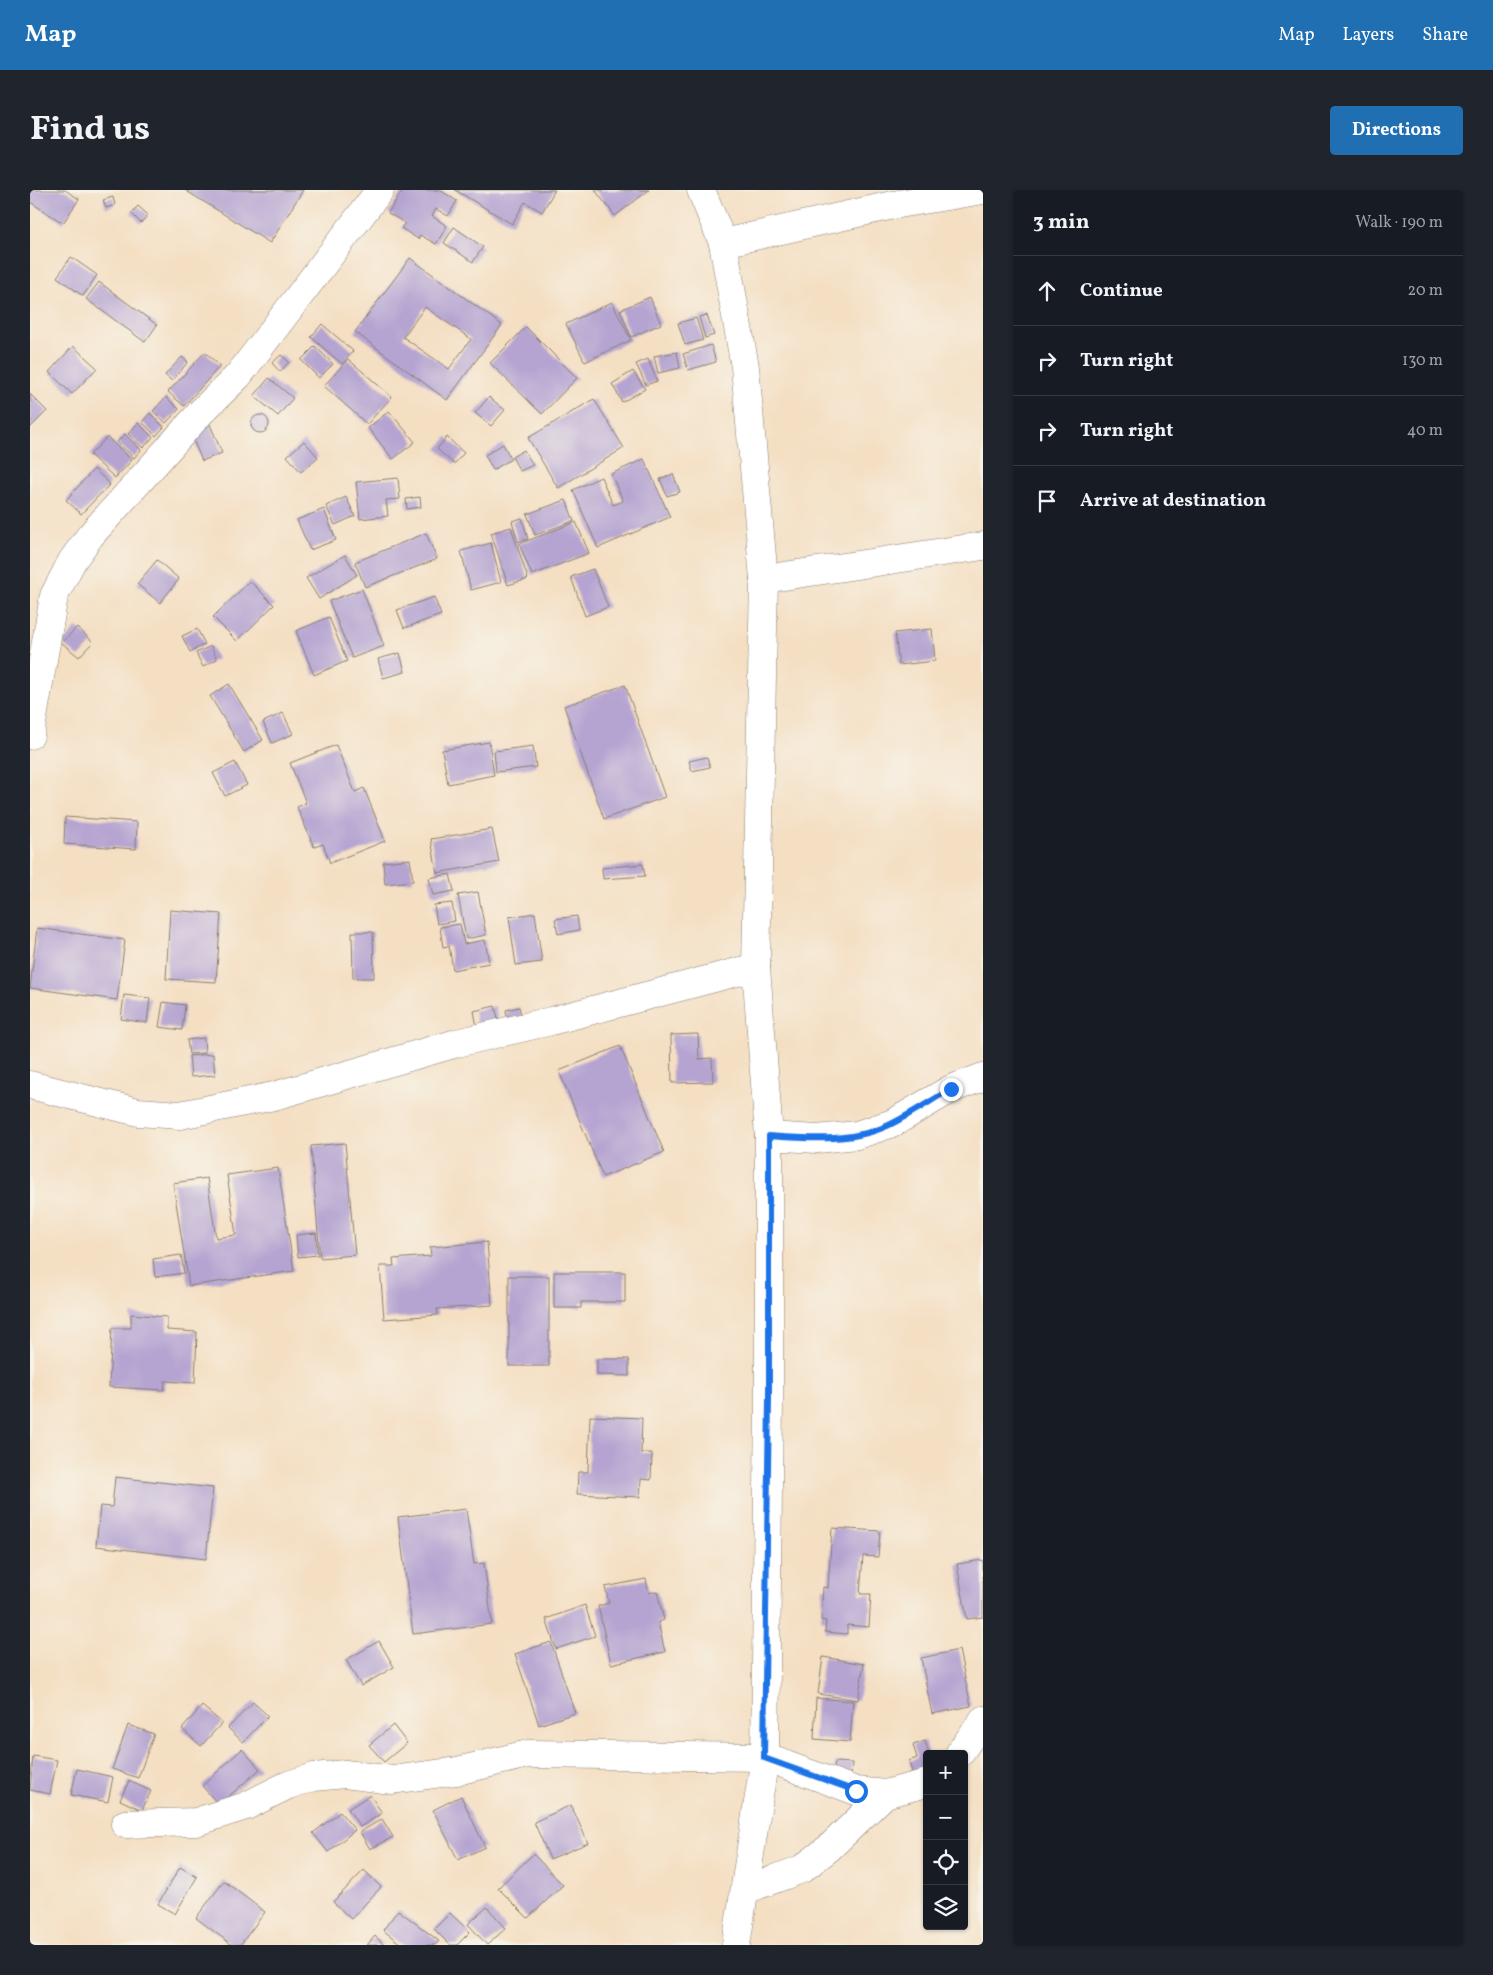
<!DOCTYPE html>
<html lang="en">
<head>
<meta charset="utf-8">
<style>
  :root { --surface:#171b24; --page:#20242c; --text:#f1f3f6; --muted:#9ea1a6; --line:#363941; --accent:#1f6fb2 }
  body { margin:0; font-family:Vollkorn,serif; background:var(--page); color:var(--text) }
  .controls { position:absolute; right:15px; bottom:15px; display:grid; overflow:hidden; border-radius:5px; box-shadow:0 1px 4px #0004 }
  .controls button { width:45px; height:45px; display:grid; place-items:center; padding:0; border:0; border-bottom:1px solid var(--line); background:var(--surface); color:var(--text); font:25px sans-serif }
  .stop { position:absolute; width:15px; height:15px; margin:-11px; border:4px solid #1a73e8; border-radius:50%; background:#fff }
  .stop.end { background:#1a73e8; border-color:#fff; box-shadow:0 1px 5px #0008 }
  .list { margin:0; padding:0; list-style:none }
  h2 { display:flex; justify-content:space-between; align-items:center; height:65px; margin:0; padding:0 20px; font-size:21px }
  h2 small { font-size:16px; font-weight:400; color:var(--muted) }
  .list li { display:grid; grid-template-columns:32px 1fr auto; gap:15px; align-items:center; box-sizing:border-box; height:70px; padding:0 20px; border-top:1px solid var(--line) }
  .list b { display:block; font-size:19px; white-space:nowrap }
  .list em { font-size:16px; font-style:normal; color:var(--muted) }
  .icon { flex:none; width:28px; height:28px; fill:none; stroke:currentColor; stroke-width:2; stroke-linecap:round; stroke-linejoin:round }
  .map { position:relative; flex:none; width:953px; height:1755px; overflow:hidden; border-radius:5px }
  header { display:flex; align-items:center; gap:30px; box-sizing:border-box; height:70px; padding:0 25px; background:var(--accent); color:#fff }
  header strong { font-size:24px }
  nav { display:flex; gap:28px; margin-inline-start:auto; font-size:18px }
  .intro { display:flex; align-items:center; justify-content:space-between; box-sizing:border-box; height:120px; padding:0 30px }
  h1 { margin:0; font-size:35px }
  .button { padding:12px 22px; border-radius:5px; background:var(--accent); color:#fff; font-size:18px; font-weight:700 }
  main { display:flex; gap:30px; padding:0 30px }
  aside { flex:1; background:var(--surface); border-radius:5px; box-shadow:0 1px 4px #0004 }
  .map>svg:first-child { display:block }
  .building { fill:#b5a4d1; fill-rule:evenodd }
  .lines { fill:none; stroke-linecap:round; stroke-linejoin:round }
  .minor-casing { stroke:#887e70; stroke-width:29 }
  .minor { stroke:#fff; stroke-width:28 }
  .route { stroke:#1a73e8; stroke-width:6 }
</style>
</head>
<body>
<header>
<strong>Map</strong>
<nav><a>Map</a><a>Layers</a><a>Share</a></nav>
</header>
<div class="intro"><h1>Find us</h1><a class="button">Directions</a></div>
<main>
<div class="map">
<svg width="953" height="1755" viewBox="0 0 953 1755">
  <rect width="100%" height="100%" fill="#f7f3e8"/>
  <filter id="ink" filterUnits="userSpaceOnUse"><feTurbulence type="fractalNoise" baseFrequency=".02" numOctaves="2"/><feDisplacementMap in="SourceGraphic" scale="10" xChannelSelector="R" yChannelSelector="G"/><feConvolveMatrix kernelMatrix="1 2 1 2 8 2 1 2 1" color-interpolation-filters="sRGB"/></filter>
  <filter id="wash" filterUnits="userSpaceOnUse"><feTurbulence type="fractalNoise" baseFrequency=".0096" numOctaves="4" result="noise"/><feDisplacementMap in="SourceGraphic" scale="20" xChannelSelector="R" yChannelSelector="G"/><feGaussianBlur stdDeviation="1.12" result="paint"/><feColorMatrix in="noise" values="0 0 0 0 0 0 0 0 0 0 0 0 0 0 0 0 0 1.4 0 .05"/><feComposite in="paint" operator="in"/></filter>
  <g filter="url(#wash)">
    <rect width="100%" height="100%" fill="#f4dfc3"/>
    <g id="blocks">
      <!-- building -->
      <g class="building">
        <polygon points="0,0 35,0 49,9 33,33 0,12"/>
        <polygon points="155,0 273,0 240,53"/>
        <polygon points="373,0 410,0 427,11 418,26 406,19 402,26 417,36 406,54 390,45 388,49 371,38 375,33 358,23"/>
        <polygon points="425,0 525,0 512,22 495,12 482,34"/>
        <polygon points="565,0 619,0 585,26"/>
        <polygon points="83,7 85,15 76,18 73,10"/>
        <polygon points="108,16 118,25 111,33 101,23"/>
        <polygon points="424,37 453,57 443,72 414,53"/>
        <polygon points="41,67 67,85 53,106 27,87"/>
        <path d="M380 68 472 135 417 210 325 142ZM395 117 441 149 419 179 373 147Z"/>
        <polygon points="69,92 127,135 115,152 56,109"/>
        <polygon points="620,107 631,134 601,147 590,120"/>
        <polygon points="582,112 601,150 555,172 536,134"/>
        <polygon points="677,125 684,145 675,148 669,127"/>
        <polygon points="666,128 673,150 655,155 648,133"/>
        <polygon points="292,134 323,161 312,174 281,147"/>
        <polygon points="496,137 547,188 512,224 460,173"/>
        <polygon points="681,155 686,172 658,180 653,164"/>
        <polygon points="43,156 67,178 42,204 19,182"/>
        <polygon points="285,156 303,174 289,188 271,170"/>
        <polygon points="175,162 190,176 154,216 138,202"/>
        <polygon points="647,162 650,178 628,183 624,166"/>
        <polygon points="251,165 259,172 250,182 242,173"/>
        <polygon points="152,167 158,172 142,191 135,185"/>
        <polygon points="318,169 362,207 337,234 294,196"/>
        <polygon points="618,169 627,191 616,195 606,174"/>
        <polygon points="603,181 615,199 592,212 582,194"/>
        <polygon points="239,188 263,208 248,226 224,206"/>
        <polygon points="0,204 17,221 0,238"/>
        <polygon points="136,207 149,219 136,233 123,221"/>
        <polygon points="459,207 475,220 461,236 445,223"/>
        <polygon points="564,209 594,258 528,298 498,248"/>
        <polygon points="359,221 385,252 363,269 338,238"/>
        <polygon points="120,223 134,237 126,246 112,232"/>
        <circle cx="230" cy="234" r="9"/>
        <polygon points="179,232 192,263 172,271 159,240"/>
        <polygon points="108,233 123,247 113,258 98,244"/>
        <polygon points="95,244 111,260 104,268 87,252"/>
        <polygon points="77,247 102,270 85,288 60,265"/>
        <polygon points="417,247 434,263 424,274 407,259"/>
        <polygon points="274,251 288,267 271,282 257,266"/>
        <polygon points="473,254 481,269 463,280 455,265"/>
        <polygon points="494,260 503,275 490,281 482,267"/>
        <polygon points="614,269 640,327 568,358 543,300 571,287 583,315 593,311 581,284"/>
        <polygon points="64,279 80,294 51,324 36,310"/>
        <polygon points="643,284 650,302 637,306 630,289"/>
        <polygon points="368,288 370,309 356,310 358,326 330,329 326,292"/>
        <polygon points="316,307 325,326 305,335 296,316"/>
        <polygon points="390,307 391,317 377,319 376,309"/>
        <polygon points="536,310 544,331 505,345 497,324"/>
        <polygon points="294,319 306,350 280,360 267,330"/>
        <polygon points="492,328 498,349 488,352 482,331"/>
        <polygon points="546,332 559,363 502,385 489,354"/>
        <polygon points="481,337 498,389 478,395 461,343"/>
        <polygon points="396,343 407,369 335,397 325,372"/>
        <polygon points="461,353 471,392 441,400 431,361"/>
        <polygon points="315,365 327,385 289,409 276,388"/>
        <polygon points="127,370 149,389 130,413 107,394"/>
        <polygon points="563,379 578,417 555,426 541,387"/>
        <polygon points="220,391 244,415 207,451 183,427"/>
        <polygon points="332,399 354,456 322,468 299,411"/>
        <polygon points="404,407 411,425 374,438 367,420"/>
        <polygon points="299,427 317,471 284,485 266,441"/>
        <polygon points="47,437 63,452 49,467 32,453"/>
        <polygon points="167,439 175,454 160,462 152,446"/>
        <polygon points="902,439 905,471 869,475 865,443"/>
        <polygon points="181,456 187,469 173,477 166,463"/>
        <polygon points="370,463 375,482 353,488 348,469"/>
        <polygon points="199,494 233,550 214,562 180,506"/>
        <polygon points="595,495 635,607 574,629 534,516"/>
        <polygon points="253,523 263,544 242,553 233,532"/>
        <polygon points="459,552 464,585 418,594 412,560"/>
        <polygon points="306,555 325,602 334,598 355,651 300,673 293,654 284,657 267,617 276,613 260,573"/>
        <polygon points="503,556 506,577 466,582 464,561"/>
        <polygon points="677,567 680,577 662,581 659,571"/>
        <polygon points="205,572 217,595 195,606 183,583"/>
        <polygon points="35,627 107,632 106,659 34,654"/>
        <polygon points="462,639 469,672 407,683 401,649"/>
        <polygon points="380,669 383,691 355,694 353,672"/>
        <polygon points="613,674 615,686 573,689 572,678"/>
        <polygon points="420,684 424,701 403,705 399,688"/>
        <polygon points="448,702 456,745 436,749 428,705"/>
        <polygon points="422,713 425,731 407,734 404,715"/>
        <polygon points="140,720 191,724 186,792 136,789"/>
        <polygon points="505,723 512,772 486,775 479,727"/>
        <polygon points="547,726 549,740 528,744 525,729"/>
        <polygon points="430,734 434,754 455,750 459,773 423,780 419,756 413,757 410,737"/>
        <polygon points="7,738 95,750 87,810 0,798"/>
        <polygon points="322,742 343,742 344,788 323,788"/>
        <polygon points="94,805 120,808 117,833 91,829"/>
        <polygon points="133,812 155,815 152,840 129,837"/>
        <polygon points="465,816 470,837 448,842 444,821"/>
        <polygon points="489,817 493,832 479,835 476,820"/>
        <polygon points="668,844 669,869 682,868 683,892 642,893 641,845"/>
        <polygon points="174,848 175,863 159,864 157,850"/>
        <polygon points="590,856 634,962 573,987 529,881"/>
        <polygon points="183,864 185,885 161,887 159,866"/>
        <polygon points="315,953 325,1065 290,1068 281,956"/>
        <polygon points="248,978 264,1081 159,1096 143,993 177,988 186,1048 206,1045 197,985"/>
        <polygon points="286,1043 288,1065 268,1067 266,1045"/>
        <polygon points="457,1052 462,1115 407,1119 408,1125 354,1129 350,1076 364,1076 363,1069 401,1066 400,1057"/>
        <polygon points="151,1065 154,1083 125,1087 123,1069"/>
        <polygon points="524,1082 595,1082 595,1112 551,1112 551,1118 524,1118"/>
        <rect x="479" y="1086" width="40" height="90"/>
        <polygon points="101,1124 137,1127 137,1140 167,1142 165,1193 135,1191 134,1200 79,1197 82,1138 101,1138"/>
        <polygon points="567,1169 599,1169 599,1186 567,1185"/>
        <polygon points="560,1226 612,1228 611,1263 622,1263 621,1290 611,1289 610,1307 547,1304 548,1282 558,1282"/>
        <polygon points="85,1287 183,1298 176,1369 66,1356 70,1316 82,1317"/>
        <polygon points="436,1319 444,1374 454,1373 462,1434 383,1444 368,1327"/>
        <polygon points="802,1338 850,1341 848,1367 833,1366 830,1404 841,1404 839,1437 817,1435 817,1444 795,1442 796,1431 791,1430 793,1397 798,1398"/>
        <polygon points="953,1370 953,1427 937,1429 927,1374"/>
        <polygon points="616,1389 619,1403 627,1401 634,1430 628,1432 635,1462 581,1474 568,1416 579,1413 575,1397"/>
        <polygon points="555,1415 565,1446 526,1459 516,1429"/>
        <polygon points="349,1451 364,1477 331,1496 316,1470"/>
        <polygon points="521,1452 545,1523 509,1535 485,1464"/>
        <polygon points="929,1460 941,1516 902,1524 891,1468"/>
        <polygon points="793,1467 834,1474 828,1510 788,1504"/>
        <polygon points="786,1508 823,1511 820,1552 784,1549"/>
        <polygon points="223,1512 238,1526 213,1552 198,1538"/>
        <polygon points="172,1516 192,1533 171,1556 152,1539"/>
        <polygon points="98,1535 124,1544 108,1588 82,1579"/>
        <polygon points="363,1535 377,1553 354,1572 339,1555"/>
        <polygon points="895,1551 899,1564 897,1564 897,1586 884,1590 879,1571 887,1568 883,1555"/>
        <polygon points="212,1559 230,1579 189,1615 172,1596"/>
        <polygon points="3,1566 27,1570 20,1604 0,1600"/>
        <polygon points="805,1572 822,1573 821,1589 803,1587"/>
        <polygon points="47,1579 83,1587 78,1612 41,1605"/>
        <polygon points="99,1591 121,1601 112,1620 90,1610"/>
        <polygon points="340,1605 352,1623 330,1637 318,1619"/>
        <polygon points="431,1606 455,1657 428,1670 403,1620"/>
        <polygon points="541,1615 558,1653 520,1669 504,1632"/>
        <polygon points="310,1622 325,1640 298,1662 283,1643"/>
        <polygon points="352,1629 363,1647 340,1659 330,1642"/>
        <polygon points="503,1664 533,1695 498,1728 468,1698"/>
        <polygon points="150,1677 167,1687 145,1724 128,1714"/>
        <polygon points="334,1680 351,1697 321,1729 303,1712"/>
        <polygon points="194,1691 235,1722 210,1755 202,1755 166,1728"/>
        <polygon points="457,1717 476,1738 457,1755 438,1734"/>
        <polygon points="368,1720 409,1751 405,1755 372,1755 353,1740"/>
        <polygon points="420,1723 440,1742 427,1755 420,1755 404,1739"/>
        <polygon points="345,1746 354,1755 337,1755"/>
      </g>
    </g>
  </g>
  <g filter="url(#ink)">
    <use href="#blocks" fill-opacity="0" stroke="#887e70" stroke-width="1"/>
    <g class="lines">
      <!-- minor casing -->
      <g class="minor-casing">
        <g id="minor">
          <polyline points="671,0 693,53 715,177 734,389 726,777 739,946 739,1209 735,1567 706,1755"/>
          <polyline points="693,53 863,15 953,0"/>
          <polyline points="734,389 953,356"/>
          <polyline points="0,545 24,406 42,371 60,346 172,221 208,186 350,0"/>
          <polyline points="0,895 108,922 150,925 244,906 427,853 521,831 726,777"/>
          <polyline points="739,946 787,949 827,945 863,933 921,899 953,887"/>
          <polyline points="929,1564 953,1530"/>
          <polyline points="95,1634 166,1632 216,1616 258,1595 284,1587 315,1584 362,1590 427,1581 498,1564 735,1567 826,1601 855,1604 897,1593"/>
          <polyline points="715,1700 772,1679 799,1658 855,1604"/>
        </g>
      </g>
      <!-- minor -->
      <use href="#minor" class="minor"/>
    </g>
  </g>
  <g class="lines" filter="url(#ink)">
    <!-- route -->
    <path class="route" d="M826 1601 734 1568 739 1208V946C780 949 827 953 865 932 884 922 902 910 921 899"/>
  </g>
</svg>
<div class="controls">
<button>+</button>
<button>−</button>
<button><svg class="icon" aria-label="locate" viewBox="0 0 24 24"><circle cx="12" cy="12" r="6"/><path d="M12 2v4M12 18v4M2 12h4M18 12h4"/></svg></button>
<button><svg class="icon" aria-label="layers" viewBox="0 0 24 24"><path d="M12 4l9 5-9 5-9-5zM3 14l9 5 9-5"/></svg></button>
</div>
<div class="stop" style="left:826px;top:1601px"></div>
<div class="stop end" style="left:921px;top:899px"></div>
</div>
<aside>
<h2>3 min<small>Walk · 190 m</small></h2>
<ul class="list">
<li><svg class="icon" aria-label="ahead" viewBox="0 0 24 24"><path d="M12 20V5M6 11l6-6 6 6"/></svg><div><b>Continue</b></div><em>20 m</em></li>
<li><svg class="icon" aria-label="right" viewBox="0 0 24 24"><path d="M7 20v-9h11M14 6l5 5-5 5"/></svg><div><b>Turn right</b></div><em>130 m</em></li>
<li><svg class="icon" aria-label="right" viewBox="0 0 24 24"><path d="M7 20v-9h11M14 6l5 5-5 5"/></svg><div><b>Turn right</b></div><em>40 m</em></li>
<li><svg class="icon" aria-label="arrive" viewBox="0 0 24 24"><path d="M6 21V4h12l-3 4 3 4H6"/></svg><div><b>Arrive at destination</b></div></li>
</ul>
</aside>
</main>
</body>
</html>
